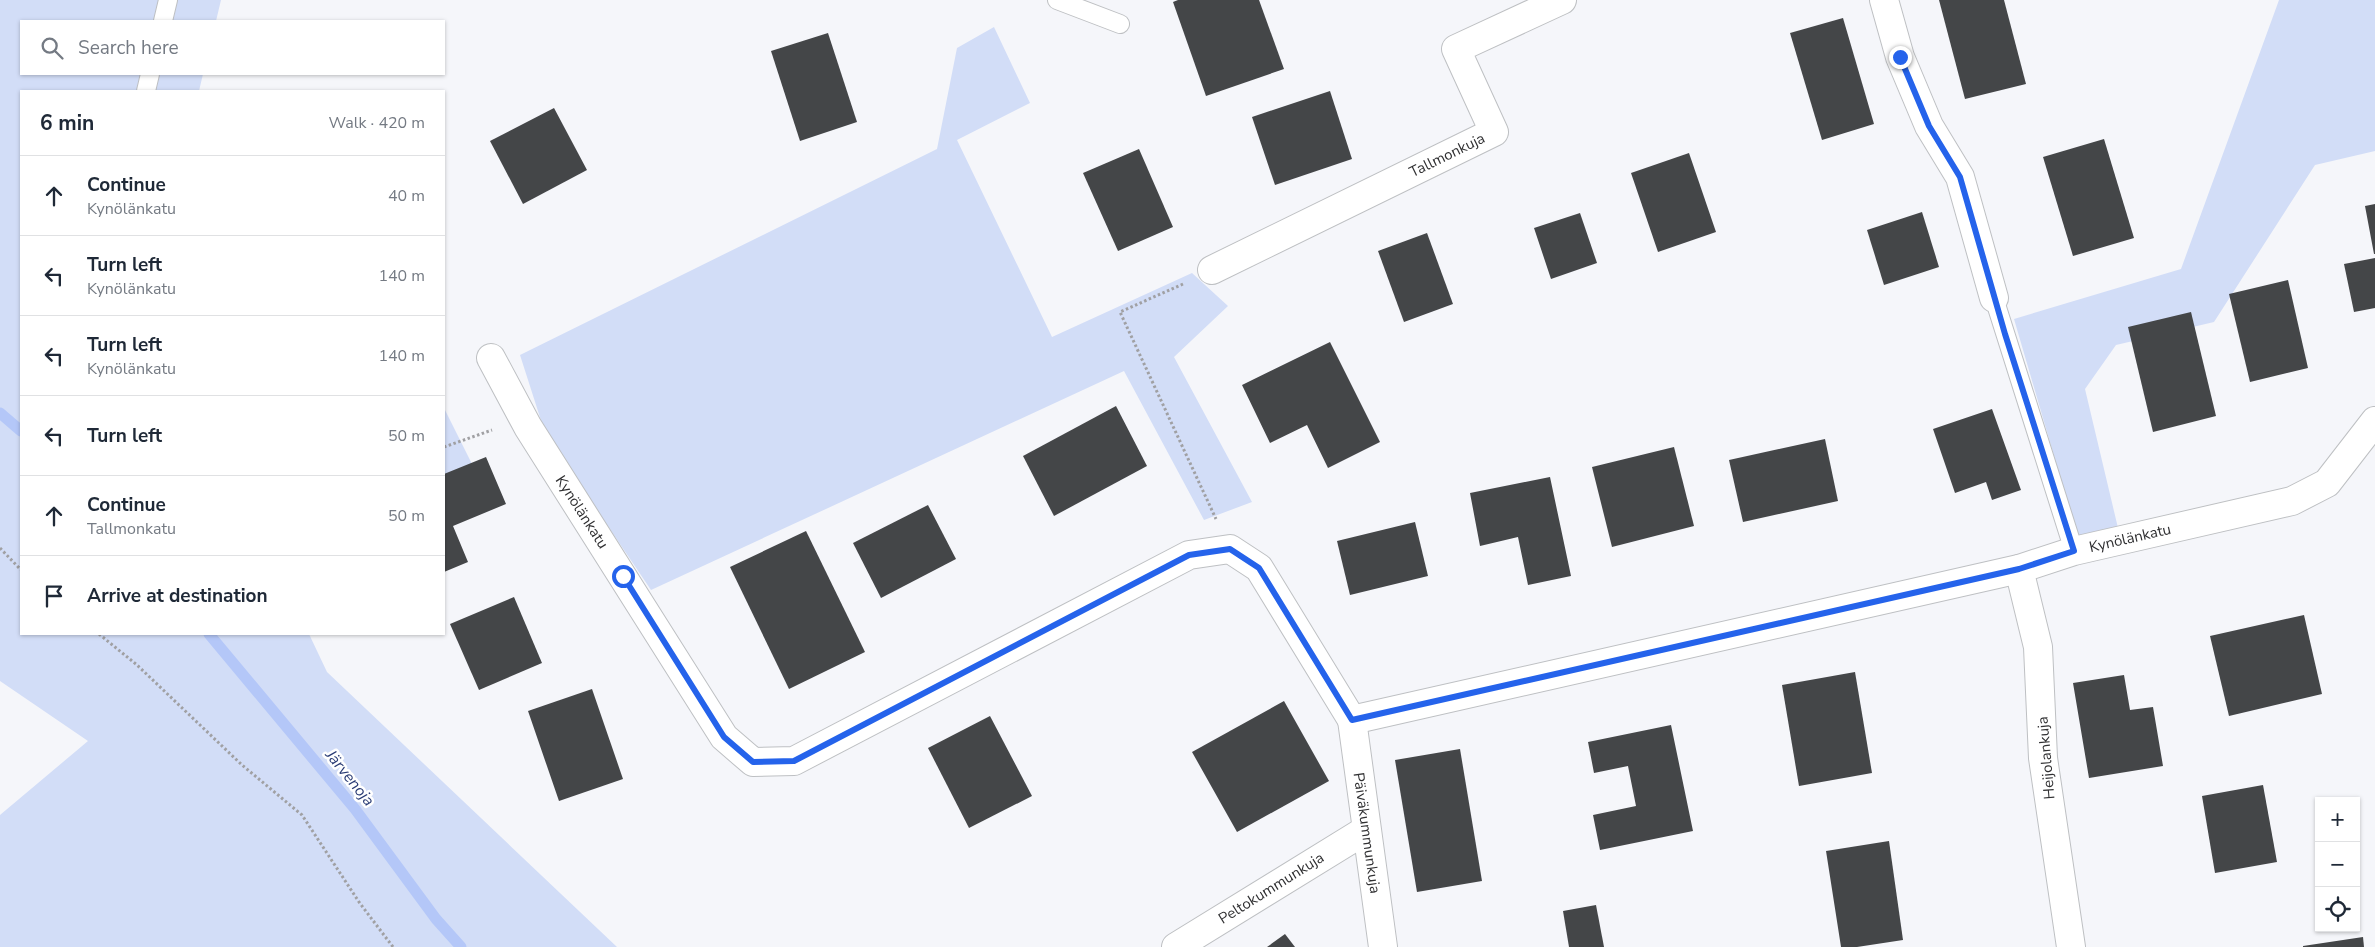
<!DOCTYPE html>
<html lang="en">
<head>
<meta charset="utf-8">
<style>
  :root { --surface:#fff; --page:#f2f2f3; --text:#1f2937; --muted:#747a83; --line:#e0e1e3 }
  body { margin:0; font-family:"Nunito Sans",sans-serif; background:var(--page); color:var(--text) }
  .controls { position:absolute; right:15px; bottom:15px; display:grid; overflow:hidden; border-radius:0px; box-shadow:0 1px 4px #0004 }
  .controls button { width:45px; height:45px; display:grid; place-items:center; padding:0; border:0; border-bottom:1px solid var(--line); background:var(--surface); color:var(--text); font:25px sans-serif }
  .stop { position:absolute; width:15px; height:15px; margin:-11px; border:4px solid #2563eb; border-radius:50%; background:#fff }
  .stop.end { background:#2563eb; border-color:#fff; box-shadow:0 1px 5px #0008 }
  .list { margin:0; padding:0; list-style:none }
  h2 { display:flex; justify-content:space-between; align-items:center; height:65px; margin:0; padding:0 20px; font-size:21px }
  h2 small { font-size:16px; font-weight:400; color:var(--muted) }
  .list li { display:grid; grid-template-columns:32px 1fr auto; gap:15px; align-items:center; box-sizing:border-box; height:80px; padding:0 20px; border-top:1px solid var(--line) }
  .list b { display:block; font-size:19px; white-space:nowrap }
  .list p { margin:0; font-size:16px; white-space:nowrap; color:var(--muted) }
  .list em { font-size:16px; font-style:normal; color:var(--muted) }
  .icon { flex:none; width:28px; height:28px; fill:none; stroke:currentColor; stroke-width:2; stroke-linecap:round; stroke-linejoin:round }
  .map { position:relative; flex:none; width:2375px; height:947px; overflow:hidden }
  .search { position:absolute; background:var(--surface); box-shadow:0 1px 4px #0004; left:20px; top:20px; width:425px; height:55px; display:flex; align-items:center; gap:12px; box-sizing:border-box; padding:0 18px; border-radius:0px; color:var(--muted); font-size:19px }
  .panel { position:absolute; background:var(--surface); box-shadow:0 1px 4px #0004; left:20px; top:90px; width:425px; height:545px; border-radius:0px }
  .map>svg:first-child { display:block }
  .green { fill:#d2ddf7 }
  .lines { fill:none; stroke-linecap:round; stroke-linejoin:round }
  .stream { stroke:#b4c7f8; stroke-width:11 }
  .building { fill:#444648 }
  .service-casing { stroke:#bec0c3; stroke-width:20 }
  .minor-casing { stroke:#bec0c3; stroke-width:30 }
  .path { stroke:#a0a0a3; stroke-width:3; stroke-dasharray:2.5 2.5; stroke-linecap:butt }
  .service { stroke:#fff; stroke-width:18 }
  .minor { stroke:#fff; stroke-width:28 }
  .route { stroke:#2563eb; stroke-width:6 }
  .labels { text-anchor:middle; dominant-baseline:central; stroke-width:5; stroke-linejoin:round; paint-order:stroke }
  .street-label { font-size:15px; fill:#303032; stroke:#fff }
  .water-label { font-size:16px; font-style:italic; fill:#283a74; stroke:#fff }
</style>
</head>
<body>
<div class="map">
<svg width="2375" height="947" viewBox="0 0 2375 947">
  <rect width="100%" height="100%" fill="#f5f6fa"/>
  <!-- green -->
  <g class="green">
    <polygon points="0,0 221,0 216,21 21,21 21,74 203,74 199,91 21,91 21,634 309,634 327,672 617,947 0,947 0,815 88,741 0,681"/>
    <polygon points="2279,0 2375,0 2375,151 2315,165 2214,322 2116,345 2085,389 2118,528 2078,538 2014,319 2181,269"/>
    <polygon points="994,27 1030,103 957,140 1052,337 1192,273 1228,306 1174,357 1252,502 1204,520 1124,371 651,590 545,433 520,355 937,149 957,48"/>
    <polygon points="444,408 476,472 444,487"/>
  </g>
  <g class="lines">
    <!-- stream -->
    <g class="stream">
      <polyline points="0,413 21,431"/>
      <polyline points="209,634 355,809 436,919 461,947"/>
    </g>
  </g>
  <!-- building -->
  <g class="building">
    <polygon points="1178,0 1259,0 1284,69 1206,96 1173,2"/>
    <polygon points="1939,0 2004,0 2026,84 1965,99"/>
    <polygon points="1843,18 1874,124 1822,140 1790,33"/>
    <polygon points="828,33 857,122 800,141 771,51"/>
    <polygon points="1330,91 1352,159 1275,185 1252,117"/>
    <polygon points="554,108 587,170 523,204 490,141"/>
    <polygon points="2104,139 2134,238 2073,256 2043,157"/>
    <polygon points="1139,149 1173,227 1118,251 1083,173"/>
    <polygon points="1689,153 1716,232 1658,252 1631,173"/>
    <polygon points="2375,204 2375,254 2374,254 2365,206"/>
    <polygon points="1922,212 1939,267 1884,285 1867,230"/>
    <polygon points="1580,213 1597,263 1551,279 1534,228"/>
    <polygon points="1427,233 1453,304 1404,322 1378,251"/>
    <polygon points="2375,258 2375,308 2354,312 2344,264"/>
    <polygon points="2288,280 2308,368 2250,382 2229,294"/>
    <polygon points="2191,312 2216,416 2153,432 2128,327"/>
    <polygon points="1330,342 1380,442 1328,468 1307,425 1270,443 1242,385"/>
    <polygon points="1116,406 1147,466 1054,516 1023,456"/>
    <polygon points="1992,409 2021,490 1992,500 1986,482 1955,493 1933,429"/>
    <polygon points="1825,439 1838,501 1743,522 1729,460"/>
    <polygon points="1674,447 1694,526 1612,547 1592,467"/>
    <polygon points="486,457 506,504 453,526 468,562 444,572 444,474"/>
    <polygon points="1550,477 1571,576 1528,585 1518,537 1480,546 1470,493"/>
    <polygon points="928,505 956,559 881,598 853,543"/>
    <polygon points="1415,522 1428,576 1350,595 1337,541"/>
    <polygon points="806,531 865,652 789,689 730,567"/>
    <polygon points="514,597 542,663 479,690 450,624"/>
    <polygon points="2304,615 2322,694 2229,716 2210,636"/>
    <polygon points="1855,672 1872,773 1799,786 1782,685"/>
    <polygon points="2124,675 2130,710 2153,707 2163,766 2089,778 2073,683"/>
    <polygon points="592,689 623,779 559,801 528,711"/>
    <polygon points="1284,701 1329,781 1237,832 1192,752"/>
    <polygon points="990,716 1032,796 969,828 928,748"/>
    <polygon points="1671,725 1693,831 1600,850 1593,815 1636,806 1628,766 1594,773 1588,742"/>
    <polygon points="1460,749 1482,881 1417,892 1395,760"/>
    <polygon points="2263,785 2277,862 2215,873 2202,796"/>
    <polygon points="1889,841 1903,940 1857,947 1841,947 1826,851"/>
    <polygon points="1596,905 1604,947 1569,947 1563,911"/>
    <polygon points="1285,934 1295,947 1267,947"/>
    <polygon points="2363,937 2364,947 2303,947 2303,946"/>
  </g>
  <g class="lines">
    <!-- service casing -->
    <g class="service-casing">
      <g id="service">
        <polyline points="1057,0 1120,24"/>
        <polyline points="163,21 168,0"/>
        <polyline points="146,91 150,74"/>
        <polyline points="1994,298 2074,551"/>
      </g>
    </g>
    <!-- minor casing -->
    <g class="minor-casing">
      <g id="minor">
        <polyline points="1884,0 1900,57 1929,126 1960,177 1994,298"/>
        <polyline points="1212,270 1494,132 1456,49 1562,0"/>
        <polyline points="491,358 528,427 724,737 753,762 794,761 1189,555 1230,549 1259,568 1352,720 2019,569 2074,551 2292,501 2327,483 2375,421"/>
        <polyline points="2019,569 2038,647 2043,758 2071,947"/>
        <polyline points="1352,720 1383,947"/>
        <polyline points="1176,947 1366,830"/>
      </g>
    </g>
    <!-- path -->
    <g class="path">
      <polyline points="1183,284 1120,312 1216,519"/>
      <polyline points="444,447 492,430"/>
      <polyline points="0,548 21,570"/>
      <polyline points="99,634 137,665 242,765 302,815 359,902 393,947"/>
    </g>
    <!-- service -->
    <use href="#service" class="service"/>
    <!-- minor -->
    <use href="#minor" class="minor"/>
  </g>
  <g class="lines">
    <!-- route -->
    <polyline class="route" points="623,576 724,737 753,762 794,761 1189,555 1230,549 1259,568 1352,720 2019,569 2074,551 2005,334 1960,177 1929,126 1900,57"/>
  </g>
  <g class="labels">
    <!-- street labels -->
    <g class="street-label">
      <text transform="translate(1447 155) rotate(-26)">Tallmonkuja</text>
      <text transform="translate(582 512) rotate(57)">Kynölänkatu</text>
      <text transform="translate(2130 538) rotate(-13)">Kynölänkatu</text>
      <text transform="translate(2046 758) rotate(-95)">Heijolankuja</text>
      <text transform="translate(1367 833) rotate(82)">Päiväkummunkuja</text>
      <text transform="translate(1271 888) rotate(-32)">Peltokummunkuja</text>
    </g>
    <!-- water labels -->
    <g class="water-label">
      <text transform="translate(350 778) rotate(51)">Järvenoja</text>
    </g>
  </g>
</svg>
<div class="controls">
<button>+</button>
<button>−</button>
<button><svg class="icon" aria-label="locate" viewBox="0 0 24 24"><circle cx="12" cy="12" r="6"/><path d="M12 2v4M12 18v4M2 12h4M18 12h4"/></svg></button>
</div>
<div class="stop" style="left:623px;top:576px"></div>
<div class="stop end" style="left:1900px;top:57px"></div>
<div class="search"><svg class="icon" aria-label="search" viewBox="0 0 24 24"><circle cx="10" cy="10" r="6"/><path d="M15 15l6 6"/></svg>Search here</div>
<section class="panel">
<h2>6 min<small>Walk · 420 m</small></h2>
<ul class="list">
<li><svg class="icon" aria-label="ahead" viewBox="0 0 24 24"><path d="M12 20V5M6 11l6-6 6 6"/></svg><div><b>Continue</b><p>Kynölänkatu</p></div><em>40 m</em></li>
<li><svg class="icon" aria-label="left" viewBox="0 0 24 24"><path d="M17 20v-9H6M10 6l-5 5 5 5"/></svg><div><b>Turn left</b><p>Kynölänkatu</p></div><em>140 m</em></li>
<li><svg class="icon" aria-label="left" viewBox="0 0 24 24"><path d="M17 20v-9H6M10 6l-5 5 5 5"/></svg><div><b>Turn left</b><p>Kynölänkatu</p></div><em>140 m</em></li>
<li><svg class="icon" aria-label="left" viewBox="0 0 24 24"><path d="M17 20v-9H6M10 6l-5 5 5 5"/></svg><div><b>Turn left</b></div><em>50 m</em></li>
<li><svg class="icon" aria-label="ahead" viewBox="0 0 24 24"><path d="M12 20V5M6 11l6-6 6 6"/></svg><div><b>Continue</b><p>Tallmonkatu</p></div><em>50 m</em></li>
<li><svg class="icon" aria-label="arrive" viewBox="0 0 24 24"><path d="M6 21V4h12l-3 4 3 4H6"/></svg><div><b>Arrive at destination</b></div></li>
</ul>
</section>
</div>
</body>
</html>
